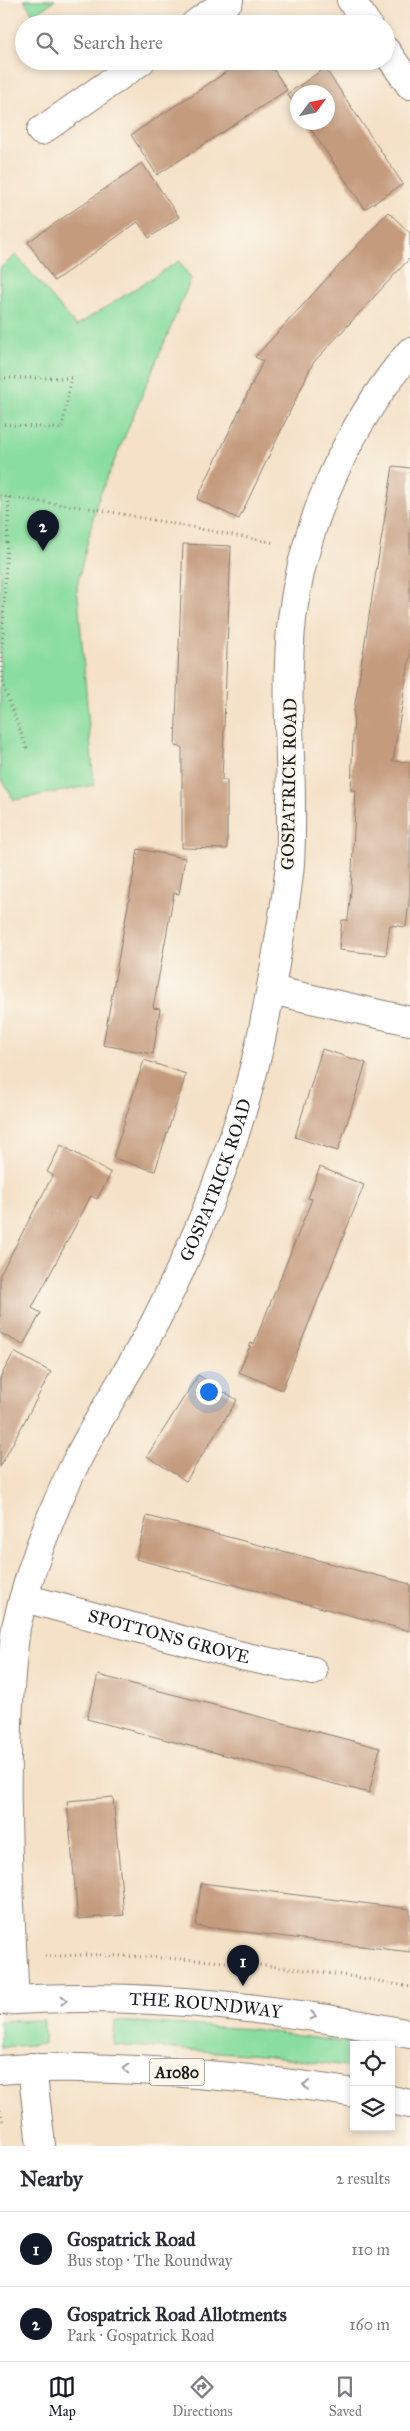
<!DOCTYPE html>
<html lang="en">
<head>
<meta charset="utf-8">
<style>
  :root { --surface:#fff; --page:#f2f2f3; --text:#2b2b33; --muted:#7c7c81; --line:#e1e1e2; --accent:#111827 }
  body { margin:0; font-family:"IM FELL Great Primer",serif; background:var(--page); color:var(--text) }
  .controls { position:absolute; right:15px; bottom:15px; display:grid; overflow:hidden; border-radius:0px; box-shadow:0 2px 8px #0003 }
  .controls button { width:45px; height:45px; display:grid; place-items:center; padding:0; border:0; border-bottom:1px solid var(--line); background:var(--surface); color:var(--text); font:25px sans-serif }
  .compass { position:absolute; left:290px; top:85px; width:45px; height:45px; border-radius:50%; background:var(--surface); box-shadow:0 2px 8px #0003; rotate:57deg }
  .you { position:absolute; left:208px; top:1391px; width:18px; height:18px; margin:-12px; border:4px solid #fff; border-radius:50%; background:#1a73e8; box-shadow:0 0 0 8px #1a73e833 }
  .badge { display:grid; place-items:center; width:32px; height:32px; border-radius:50%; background:var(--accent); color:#fff; font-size:16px; font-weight:700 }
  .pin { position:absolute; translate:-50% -41px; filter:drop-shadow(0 1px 2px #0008) }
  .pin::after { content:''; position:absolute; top:26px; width:18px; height:15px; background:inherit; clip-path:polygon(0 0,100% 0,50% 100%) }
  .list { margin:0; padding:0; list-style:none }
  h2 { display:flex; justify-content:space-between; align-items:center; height:65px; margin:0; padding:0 20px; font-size:21px }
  h2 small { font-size:16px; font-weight:400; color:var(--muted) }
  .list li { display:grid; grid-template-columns:32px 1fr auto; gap:15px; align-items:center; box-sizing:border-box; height:75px; padding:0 20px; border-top:1px solid var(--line) }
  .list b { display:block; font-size:19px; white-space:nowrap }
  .list p { margin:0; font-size:16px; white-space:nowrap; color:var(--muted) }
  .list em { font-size:16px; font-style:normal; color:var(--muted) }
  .icon { flex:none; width:28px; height:28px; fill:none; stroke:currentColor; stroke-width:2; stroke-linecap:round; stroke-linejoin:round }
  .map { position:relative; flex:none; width:410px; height:2146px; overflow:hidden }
  .search { position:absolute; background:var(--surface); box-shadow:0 2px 8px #0003; left:15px; right:15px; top:15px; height:55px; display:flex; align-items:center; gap:12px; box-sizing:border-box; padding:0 18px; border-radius:28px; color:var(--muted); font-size:19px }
  .sheet { height:215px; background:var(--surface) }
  nav { display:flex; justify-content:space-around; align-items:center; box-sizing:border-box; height:70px; border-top:1px solid var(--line); background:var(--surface); font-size:14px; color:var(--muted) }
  nav a { display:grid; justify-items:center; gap:2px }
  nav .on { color:var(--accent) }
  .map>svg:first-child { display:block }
  .green { fill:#89dd9f; stroke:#527c5e }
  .building { fill:#c59b7e }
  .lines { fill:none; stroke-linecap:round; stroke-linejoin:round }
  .minor-casing { stroke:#887e72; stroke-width:30 }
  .primary-casing { stroke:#887e72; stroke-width:30 }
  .path { stroke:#887e72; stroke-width:3; stroke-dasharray:1 4; stroke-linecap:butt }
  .minor { stroke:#fff; stroke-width:28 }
  .primary { stroke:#fff; stroke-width:28 }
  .oneway { stroke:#999 }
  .labels { text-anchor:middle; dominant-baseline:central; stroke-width:4; stroke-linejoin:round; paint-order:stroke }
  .shield { fill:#fbf7ec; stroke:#5f5e5a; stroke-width:1 }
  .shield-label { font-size:16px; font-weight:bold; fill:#1c1c1c }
  .street-label { font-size:18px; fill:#1c1c1c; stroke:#fbf7ec }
</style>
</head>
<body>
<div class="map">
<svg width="410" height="2146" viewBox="0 0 410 2146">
  <rect width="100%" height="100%" fill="#fbf7ec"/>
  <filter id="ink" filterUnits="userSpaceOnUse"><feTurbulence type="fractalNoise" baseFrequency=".02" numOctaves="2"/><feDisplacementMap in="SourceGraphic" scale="10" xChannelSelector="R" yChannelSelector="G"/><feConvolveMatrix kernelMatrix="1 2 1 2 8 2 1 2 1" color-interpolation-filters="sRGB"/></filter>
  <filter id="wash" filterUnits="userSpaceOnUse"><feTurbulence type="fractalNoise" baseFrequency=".0096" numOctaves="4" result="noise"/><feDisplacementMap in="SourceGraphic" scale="20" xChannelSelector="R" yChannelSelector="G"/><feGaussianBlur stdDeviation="1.12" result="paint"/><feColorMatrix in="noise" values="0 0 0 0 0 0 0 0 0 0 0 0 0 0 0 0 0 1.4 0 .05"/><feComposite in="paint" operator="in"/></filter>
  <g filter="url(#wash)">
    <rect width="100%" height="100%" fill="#f4e1c7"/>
    <!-- green -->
    <g class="green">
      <polygon points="24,0 55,0 34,15"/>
      <polygon points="16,255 76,326 179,261 191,279 97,502 77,586 94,785 14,800 0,777 0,268"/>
      <polygon points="44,2020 44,2044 0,2047 0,2021"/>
      <polygon points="115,2021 252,2029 356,2044 354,2045 354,2067 263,2055 113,2045"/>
    </g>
    <g id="blocks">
      <!-- building -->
      <g class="building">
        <polygon points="243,61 268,61 287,90 157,175 131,135"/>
        <polygon points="325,68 403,184 365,209 306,122 328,122 328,92 298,92 298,109 287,94"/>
        <polygon points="142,163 179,217 149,238 138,222 54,281 28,242"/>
        <polygon points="388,212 410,233 410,258 313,363 239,519 197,499 263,361 255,357"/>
        <polygon points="393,466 410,468 410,655 393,761 410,762 410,895 406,927 390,925 386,955 339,950 342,920 348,920 351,890 356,790 351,790 354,710"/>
        <polygon points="183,544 231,546 222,780 227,780 227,849 182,848 182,747 175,746"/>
        <polygon points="138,849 185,858 179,894 174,893 153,1008 160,1009 153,1054 103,1045"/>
        <polygon points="322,1049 366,1063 338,1151 295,1137"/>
        <polygon points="144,1060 186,1074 155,1171 113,1158"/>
        <polygon points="61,1145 111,1173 97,1199 91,1196 32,1308 41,1313 23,1345 0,1333 0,1275 53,1175 47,1172"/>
        <polygon points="320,1167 364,1185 282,1390 239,1372 251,1343 254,1344 312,1199 308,1198"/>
        <polygon points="14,1352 51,1372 0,1467 0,1378"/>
        <polygon points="198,1375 237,1400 186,1481 147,1456"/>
        <polygon points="147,1516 410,1584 410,1631 136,1559"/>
        <polygon points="98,1675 380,1748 369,1793 87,1719"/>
        <polygon points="113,1797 124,1915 78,1919 67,1801"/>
        <polygon points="201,1883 410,1909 410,1952 196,1926"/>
      </g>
    </g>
  </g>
  <g filter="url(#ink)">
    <use href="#blocks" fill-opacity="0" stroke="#887e72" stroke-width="1"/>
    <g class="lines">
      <!-- minor casing -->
      <g class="minor-casing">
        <g id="minor">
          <polyline points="351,0 367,24"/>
          <polyline points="195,24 229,0"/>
          <polyline points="386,51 410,85"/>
          <polyline points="41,131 141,61"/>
          <polyline points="271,990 410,1021"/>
          <path id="s1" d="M24 1598 242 1656 313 1671"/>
          <path id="s2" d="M15 2000C8 1876 0 1749 16 1627 29 1572 50 1515 75 1464 100 1414 131 1369 156 1320 198 1237 234 1151 256 1060 266 1021 272 981 279 941 283 915 288 889 290 863 295 782 283 700 292 619 304 522 347 427 410 352"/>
          <polyline points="32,2067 41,2146"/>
        </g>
      </g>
      <!-- primary casing -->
      <g class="primary-casing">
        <g id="primary">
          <path id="s3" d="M0 2001C137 1991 276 2007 410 2034"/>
          <path d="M0 2070C46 2066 91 2068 137 2070 210 2074 282 2081 354 2093"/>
          <polyline points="391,2100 410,2104"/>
        </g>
      </g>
      <!-- path -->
      <g class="path">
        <polyline points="0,378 71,378 62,429 0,424"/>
        <polyline points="0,496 95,509 275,543"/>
        <polyline points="9,497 2,652 3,685 27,749"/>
        <path d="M45 1956C63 1957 81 1954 99 1955 203 1959 308 1966 410 1987"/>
        <polyline points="0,2110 3,2121"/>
      </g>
      <!-- minor -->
      <use href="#minor" class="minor"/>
      <!-- primary -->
      <use href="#primary" class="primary"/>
    </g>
    <!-- one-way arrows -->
    <defs><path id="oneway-chevron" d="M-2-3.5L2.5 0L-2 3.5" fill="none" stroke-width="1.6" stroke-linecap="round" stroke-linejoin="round" transform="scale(1.25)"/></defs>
    <g class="oneway">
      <use href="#oneway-chevron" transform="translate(64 2000)"/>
      <use href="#oneway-chevron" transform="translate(313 2016) rotate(10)"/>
      <use href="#oneway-chevron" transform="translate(126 2069) rotate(-177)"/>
      <use href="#oneway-chevron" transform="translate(306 2085) rotate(-171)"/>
    </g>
  </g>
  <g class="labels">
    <!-- shield labels -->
    <rect class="shield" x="149.5" y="2058.5" width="55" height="27" rx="4"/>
    <g class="shield-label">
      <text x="177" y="2072">A1080</text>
    </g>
    <!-- street labels -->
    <g class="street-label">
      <text transform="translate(289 784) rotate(-89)">GOSPATRICK ROAD</text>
      <text stroke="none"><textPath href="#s2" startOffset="865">GOSPATRICK ROAD</textPath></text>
      <text stroke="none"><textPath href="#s1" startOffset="150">SPOTTONS GROVE</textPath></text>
      <text stroke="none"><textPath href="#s3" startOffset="206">THE ROUNDWAY</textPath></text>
    </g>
  </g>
</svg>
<div class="controls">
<button><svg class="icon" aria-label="locate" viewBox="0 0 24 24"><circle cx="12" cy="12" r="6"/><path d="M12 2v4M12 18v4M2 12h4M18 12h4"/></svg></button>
<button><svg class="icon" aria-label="layers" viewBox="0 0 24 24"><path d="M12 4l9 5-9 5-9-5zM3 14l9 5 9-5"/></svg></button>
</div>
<svg class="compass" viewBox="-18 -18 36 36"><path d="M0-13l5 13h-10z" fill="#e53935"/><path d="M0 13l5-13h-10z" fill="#7c7c81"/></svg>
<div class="you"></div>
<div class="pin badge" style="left:243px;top:1986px">1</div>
<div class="pin badge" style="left:43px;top:551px">2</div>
<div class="search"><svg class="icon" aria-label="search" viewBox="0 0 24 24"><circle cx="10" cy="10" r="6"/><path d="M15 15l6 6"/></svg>Search here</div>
</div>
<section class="sheet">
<h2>Nearby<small>2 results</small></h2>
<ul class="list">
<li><span class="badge">1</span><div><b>Gospatrick Road</b><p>Bus stop · The Roundway</p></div><em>110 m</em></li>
<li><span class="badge">2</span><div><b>Gospatrick Road Allotments</b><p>Park · Gospatrick Road</p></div><em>160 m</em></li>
</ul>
</section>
<nav>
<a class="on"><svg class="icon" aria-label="map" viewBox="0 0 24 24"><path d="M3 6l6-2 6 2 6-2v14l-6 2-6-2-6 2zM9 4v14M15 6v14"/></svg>Map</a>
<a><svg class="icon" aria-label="directions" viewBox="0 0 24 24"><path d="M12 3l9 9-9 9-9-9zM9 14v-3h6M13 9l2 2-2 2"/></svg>Directions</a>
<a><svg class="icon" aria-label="saved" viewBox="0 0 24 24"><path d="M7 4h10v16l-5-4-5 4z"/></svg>Saved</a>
</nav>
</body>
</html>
